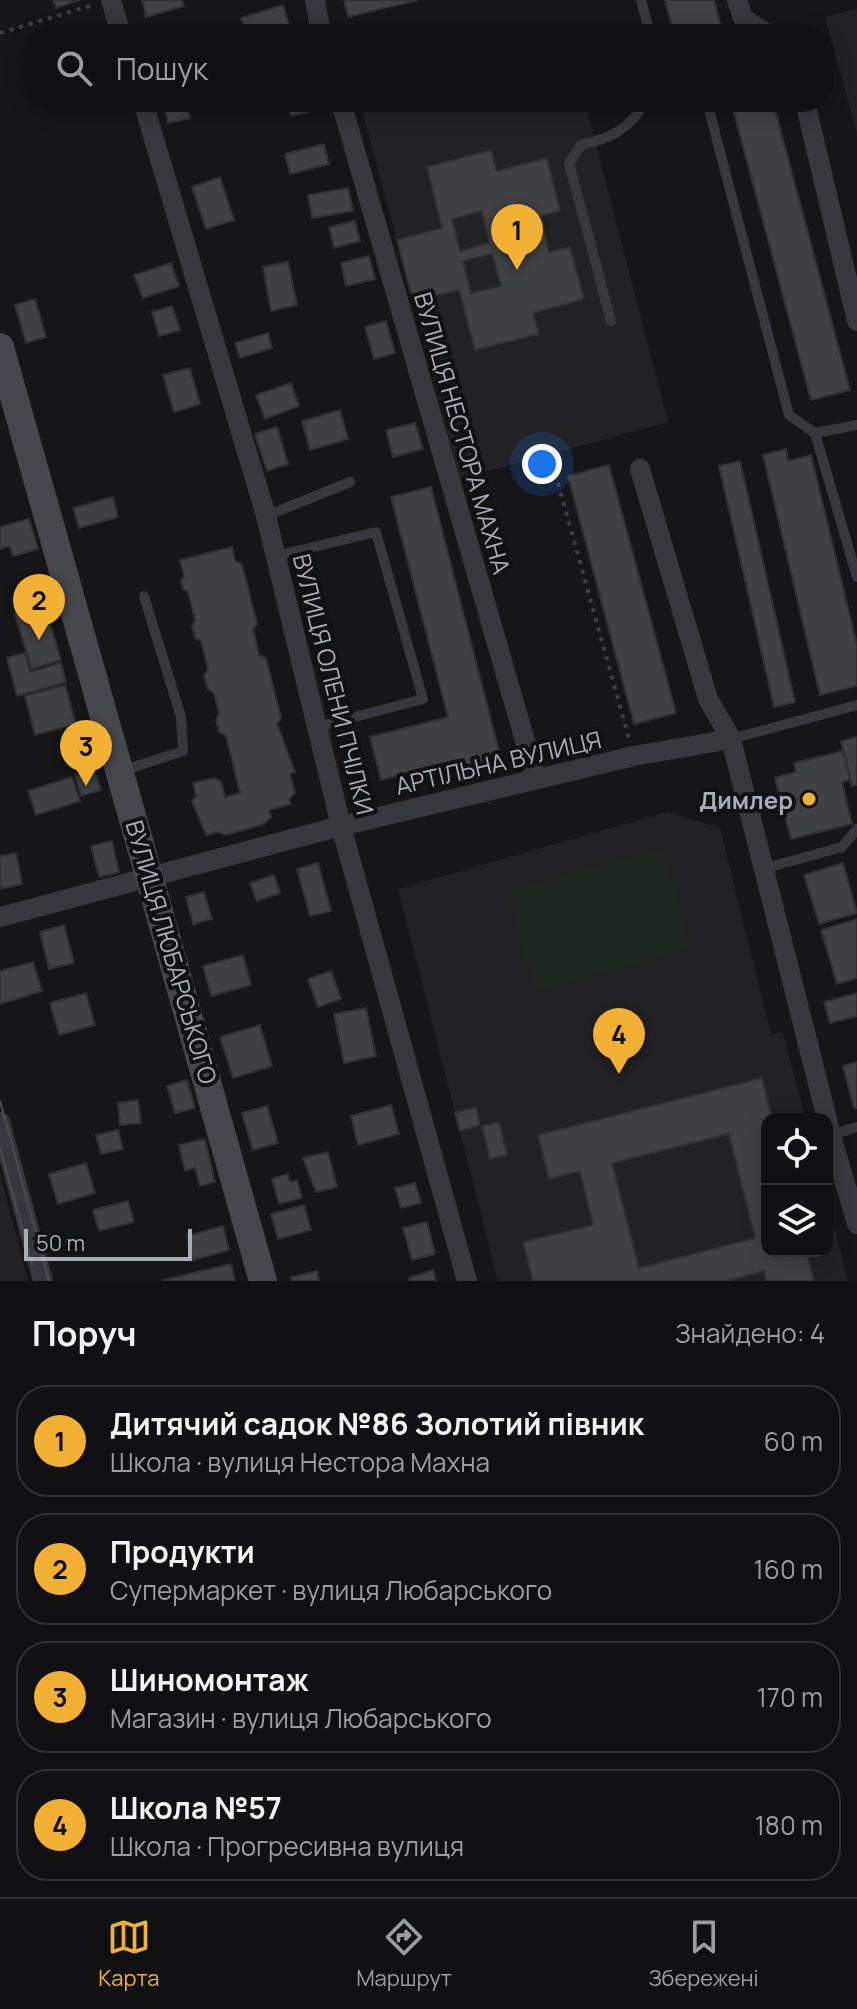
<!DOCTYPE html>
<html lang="uk">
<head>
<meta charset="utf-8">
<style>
  :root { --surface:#101012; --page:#19191b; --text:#f1f3f6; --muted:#9c9d9f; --line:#303032; --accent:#f2b134 }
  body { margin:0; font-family:Manrope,sans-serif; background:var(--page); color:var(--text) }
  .controls { position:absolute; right:24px; bottom:24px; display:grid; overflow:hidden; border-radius:16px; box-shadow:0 4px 20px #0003 }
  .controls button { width:72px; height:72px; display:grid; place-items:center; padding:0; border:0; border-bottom:2px solid var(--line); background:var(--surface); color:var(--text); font:40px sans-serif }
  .scale { position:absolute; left:24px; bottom:20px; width:168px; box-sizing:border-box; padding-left:8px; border:4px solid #a8adb8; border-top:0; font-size:22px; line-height:28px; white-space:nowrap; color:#a8adb8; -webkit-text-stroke:6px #111113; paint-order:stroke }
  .you { position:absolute; left:542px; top:464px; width:28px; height:28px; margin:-20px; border:6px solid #fff; border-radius:50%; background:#1a73e8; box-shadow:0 0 0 12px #1a73e833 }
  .badge { display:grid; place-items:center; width:52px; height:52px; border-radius:50%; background:var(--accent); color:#111; font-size:26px; font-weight:700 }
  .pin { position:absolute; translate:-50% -66px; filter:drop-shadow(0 2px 4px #0008) }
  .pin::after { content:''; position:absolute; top:42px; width:28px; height:24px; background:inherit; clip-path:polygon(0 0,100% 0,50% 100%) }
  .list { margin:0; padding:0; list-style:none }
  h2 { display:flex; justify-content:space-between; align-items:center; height:104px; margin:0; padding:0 32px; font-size:34px }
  h2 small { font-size:26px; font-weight:400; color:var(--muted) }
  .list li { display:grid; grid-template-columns:52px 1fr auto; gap:24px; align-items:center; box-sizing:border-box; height:112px; margin:0 16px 16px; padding:0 16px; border:2px solid var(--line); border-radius:32px }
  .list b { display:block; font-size:30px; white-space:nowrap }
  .list p { margin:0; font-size:26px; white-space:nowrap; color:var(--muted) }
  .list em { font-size:26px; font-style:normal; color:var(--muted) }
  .icon { flex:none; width:44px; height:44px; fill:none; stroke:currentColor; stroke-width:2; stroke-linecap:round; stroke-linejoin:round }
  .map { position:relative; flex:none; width:857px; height:1281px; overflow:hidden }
  .search { position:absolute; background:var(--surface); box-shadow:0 4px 20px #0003; left:24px; right:24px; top:24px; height:88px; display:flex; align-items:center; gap:20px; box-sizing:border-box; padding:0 28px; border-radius:32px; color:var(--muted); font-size:30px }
  .sheet { height:616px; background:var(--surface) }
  nav { display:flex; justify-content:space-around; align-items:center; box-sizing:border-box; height:112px; border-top:2px solid var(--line); background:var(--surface); font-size:22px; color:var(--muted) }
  nav a { display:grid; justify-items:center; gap:4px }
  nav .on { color:var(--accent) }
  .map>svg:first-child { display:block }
  .built { fill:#222225 }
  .green { fill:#1e261f }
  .building { fill:#404145; stroke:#303034; stroke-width:2; fill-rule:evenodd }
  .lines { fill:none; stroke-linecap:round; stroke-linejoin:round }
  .path { stroke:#3d3f44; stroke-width:4; stroke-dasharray:4 6; stroke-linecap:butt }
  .lane { stroke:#37383d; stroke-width:10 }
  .street { stroke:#37383d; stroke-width:20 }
  .secondary { stroke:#45474d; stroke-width:28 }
  .tram { stroke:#4a4c52; stroke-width:2 }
  .poi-dot { fill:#f2b134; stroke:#111113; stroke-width:3 }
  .labels { text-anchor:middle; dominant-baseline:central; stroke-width:8; stroke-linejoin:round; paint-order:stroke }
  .street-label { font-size:24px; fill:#a8adb8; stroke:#111113 }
  .poi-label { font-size:24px; font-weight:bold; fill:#a8adb8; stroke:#111113; text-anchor:end }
</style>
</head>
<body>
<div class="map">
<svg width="857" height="1281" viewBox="0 0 857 1281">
  <rect width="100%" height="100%" fill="#161618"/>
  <!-- built -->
  <g class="built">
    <polygon points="857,9 857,133 825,17"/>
    <polygon points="360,102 585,102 668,422 460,479"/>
    <polygon points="667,812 720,828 771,1035 782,1031 806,1119 767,1119 767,1251 827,1251 827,1200 848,1281 498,1281 398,889"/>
    <polygon points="0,1173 28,1281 0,1281"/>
  </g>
  <!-- green -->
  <polygon class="green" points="663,848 691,948 535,991 507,891"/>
  <!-- building -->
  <g class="building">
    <polygon points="53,0 80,0 56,8"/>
    <polygon points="142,0 182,0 184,6 146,17"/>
    <polygon points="344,0 418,0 348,17"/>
    <polygon points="665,0 714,0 723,34 674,34"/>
    <polygon points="283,5 289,25 246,34 241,18"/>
    <polygon points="163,102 186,102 190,118 168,123"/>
    <polygon points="287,102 316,102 318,109 291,116"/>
    <polygon points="731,102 773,102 850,390 811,400"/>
    <polygon points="324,144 329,164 290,174 285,154"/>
    <path d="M491 150 497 171 547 158 560 211 541 216 549 252 570 247 584 299 533 313 539 334 475 350 459 290 413 301 397 240 442 228 427 167ZM482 211 489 243 460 251 452 219ZM492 254 501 286 471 293 463 261Z"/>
    <polygon points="220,177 234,220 206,229 192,187"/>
    <polygon points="348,188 353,211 312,218 308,195"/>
    <polygon points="355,221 360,241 334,248 329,227"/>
    <polygon points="369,256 375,279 346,286 341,263"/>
    <polygon points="288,262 297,305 271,311 263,267"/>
    <polygon points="171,263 179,286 143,298 134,275"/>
    <polygon points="35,299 46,337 26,343 15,305"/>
    <polygon points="172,306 180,330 159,336 152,312"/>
    <polygon points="386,321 395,353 374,359 365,327"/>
    <polygon points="268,333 272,348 240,358 235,343"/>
    <polygon points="190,368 200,404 174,412 163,375"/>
    <polygon points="291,383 299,406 265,419 256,395"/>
    <polygon points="340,410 348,439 310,450 302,421"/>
    <polygon points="415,423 423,449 393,457 386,430"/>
    <polygon points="277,427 288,464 267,471 255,434"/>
    <polygon points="786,449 788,461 811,455 857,645 857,686 820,695 763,455"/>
    <polygon points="740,461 795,702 774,707 719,466"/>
    <polygon points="609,465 676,713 634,724 568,476"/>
    <polygon points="431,487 501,759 461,769 459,760 381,780 370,737 448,717 391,497"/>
    <polygon points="113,497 118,517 79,528 73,508"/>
    <polygon points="29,519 38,549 13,556 10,546 0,549 0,527"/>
    <polygon points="232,547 235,561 242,564 257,624 253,629 259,655 266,658 281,718 277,724 295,772 290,774 295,793 289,799 291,804 269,810 271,817 264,824 226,835 217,832 206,835 192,801 196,796 193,783 214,778 221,782 225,797 240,793 226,736 219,732 216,720 219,713 214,693 208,689 204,676 208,669 201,641 195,638 192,626 195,620 188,592 183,589 181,581 184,576 180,560"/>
    <polygon points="44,604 61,660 32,669 14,613"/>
    <polygon points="25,653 30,672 61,663 66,682 17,696 7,658"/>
    <polygon points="65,685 76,724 35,735 25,696"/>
    <polygon points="857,737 857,785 852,786 841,741"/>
    <polygon points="843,751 850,780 842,782 852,824 791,839 775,778 796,772 794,763"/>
    <polygon points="94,770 101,790 81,796 75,776"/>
    <polygon points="72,777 80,801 36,815 28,791"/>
    <polygon points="112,841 119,872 99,877 91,846"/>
    <polygon points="16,853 22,884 0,889 0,856"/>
    <polygon points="318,863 331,911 310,916 297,869"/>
    <polygon points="843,863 857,913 819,924 804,875"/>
    <polygon points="274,875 280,893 257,901 250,883"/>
    <polygon points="204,892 212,919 193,924 186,897"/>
    <polygon points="857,919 857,978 837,984 821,930"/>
    <polygon points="64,925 74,963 49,969 40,932"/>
    <polygon points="243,955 251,985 211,996 203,966"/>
    <polygon points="33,962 42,991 0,1004 0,971"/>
    <polygon points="331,971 341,999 318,1007 308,979"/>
    <polygon points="86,993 95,1025 59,1035 50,1003"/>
    <polygon points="857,993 857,1016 830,1023 824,1002"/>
    <polygon points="366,1008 376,1056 344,1063 334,1014"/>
    <polygon points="260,1025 272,1066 233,1078 220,1037"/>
    <polygon points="857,1062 857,1108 854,1108 843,1066"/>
    <path d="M762 1078 772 1119H767V1251H806L814 1281H766L764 1271 726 1281H533L523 1242 593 1225 580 1171 549 1179 538 1135ZM729 1134 755 1238 639 1268 612 1163Z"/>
    <polygon points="187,1080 195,1108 175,1113 167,1086"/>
    <polygon points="138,1100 141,1123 120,1125 118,1103"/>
    <polygon points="391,1105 399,1134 358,1145 351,1116"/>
    <polygon points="267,1106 278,1143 253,1150 242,1113"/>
    <polygon points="476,1107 480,1125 460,1131 455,1113"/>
    <polygon points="499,1122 507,1155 490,1159 482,1126"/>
    <polygon points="118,1130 123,1149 101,1154 96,1135"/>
    <polygon points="205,1139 215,1182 200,1186 195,1168 185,1171 179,1145"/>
    <polygon points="328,1152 337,1187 316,1192 303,1158"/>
    <polygon points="86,1163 95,1193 58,1204 49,1174"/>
    <polygon points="288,1174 290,1182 297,1180 302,1198 279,1204 272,1179"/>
    <polygon points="415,1183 421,1203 401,1208 395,1188"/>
    <polygon points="128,1201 134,1222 99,1231 93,1210"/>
    <polygon points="304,1205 311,1230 278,1239 271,1214"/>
    <polygon points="427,1222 435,1254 412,1260 403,1228"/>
    <polygon points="223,1226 229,1250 193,1260 187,1236"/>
    <polygon points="231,1264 235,1281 164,1281 163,1280"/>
    <polygon points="433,1270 436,1281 410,1281 409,1278"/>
    <polygon points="317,1271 319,1281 292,1281 291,1277"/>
  </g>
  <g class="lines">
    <!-- path -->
    <g class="path">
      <polyline points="0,33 93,5"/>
      <polyline points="558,483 629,739"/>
    </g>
    <!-- lane -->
    <g class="lane">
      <polyline points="641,0 650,34"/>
      <polyline points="707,102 789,415 815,433"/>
      <path d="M611 321 569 163 581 145C608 139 632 129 644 102"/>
      <polyline points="857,425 815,433 857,577"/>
      <polyline points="266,516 350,482"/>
      <polyline points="276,556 376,532 423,699 317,727"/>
      <polyline points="731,739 857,705"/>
      <polyline points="122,771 183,751 181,717 144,596"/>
      <polyline points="766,868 842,847 857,829"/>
      <polyline points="831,1135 857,1127"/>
    </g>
    <!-- street -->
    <g class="street">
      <polyline points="111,0 121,34"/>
      <polyline points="315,0 321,34"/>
      <polyline points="737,0 743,18 767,34"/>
      <polyline points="143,102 266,516 341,826 467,1281"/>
      <polyline points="341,102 536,779"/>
      <polyline points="805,102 857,321"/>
      <polyline points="640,469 708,699 731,739 831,1135 857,1224"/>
      <polyline points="0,917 341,826 634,756 731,739"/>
      <polyline points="0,1122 43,1281"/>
    </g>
    <!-- secondary -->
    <polyline class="secondary" points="0,347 263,1281"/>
    <!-- tram -->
    <g class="tram">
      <polyline points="0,1101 49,1281"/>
      <polyline points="0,1148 32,1264"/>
    </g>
  </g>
  <!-- markers -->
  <circle class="poi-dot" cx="809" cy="799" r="8"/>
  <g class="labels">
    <!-- street labels -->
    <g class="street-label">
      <text transform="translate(463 433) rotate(74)">ВУЛИЦЯ НЕСТОРА МАХНА</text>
      <text transform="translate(334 684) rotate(76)">ВУЛИЦЯ ОЛЕНИ ПЧІЛКИ</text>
      <text transform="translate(498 762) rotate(-13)">АРТІЛЬНА ВУЛИЦЯ</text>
      <text transform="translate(172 952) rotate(74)">ВУЛИЦЯ ЛЮБАРСЬКОГО</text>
    </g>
    <!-- poi labels -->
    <g class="poi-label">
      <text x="793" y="799">Димлер</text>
    </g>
  </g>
</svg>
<div class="controls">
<button><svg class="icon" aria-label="locate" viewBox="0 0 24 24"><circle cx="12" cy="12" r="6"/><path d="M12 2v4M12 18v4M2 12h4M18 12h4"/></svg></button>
<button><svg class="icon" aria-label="layers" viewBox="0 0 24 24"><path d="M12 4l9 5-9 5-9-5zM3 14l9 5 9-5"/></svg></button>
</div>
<div class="scale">50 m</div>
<div class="you"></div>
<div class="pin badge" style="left:517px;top:270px">1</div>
<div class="pin badge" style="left:39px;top:640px">2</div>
<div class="pin badge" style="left:86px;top:786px">3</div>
<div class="pin badge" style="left:619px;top:1074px">4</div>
<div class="search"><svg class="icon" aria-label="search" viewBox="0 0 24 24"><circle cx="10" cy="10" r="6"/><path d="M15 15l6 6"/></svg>Пошук</div>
</div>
<section class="sheet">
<h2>Поруч<small>Знайдено: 4</small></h2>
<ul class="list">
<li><span class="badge">1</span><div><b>Дитячий садок №86 Золотий півник</b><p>Школа · вулиця Нестора Махна</p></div><em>60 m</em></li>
<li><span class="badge">2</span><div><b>Продукти</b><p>Супермаркет · вулиця Любарського</p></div><em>160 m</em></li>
<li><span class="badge">3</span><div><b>Шиномонтаж</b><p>Магазин · вулиця Любарського</p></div><em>170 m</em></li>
<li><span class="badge">4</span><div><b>Школа №57</b><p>Школа · Прогресивна вулиця</p></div><em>180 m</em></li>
</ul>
</section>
<nav>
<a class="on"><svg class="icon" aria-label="map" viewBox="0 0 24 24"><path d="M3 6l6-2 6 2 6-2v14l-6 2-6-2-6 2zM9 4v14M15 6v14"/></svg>Карта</a>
<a><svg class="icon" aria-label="directions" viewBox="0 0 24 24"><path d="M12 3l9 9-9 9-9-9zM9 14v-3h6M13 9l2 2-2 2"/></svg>Маршрут</a>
<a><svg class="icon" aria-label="saved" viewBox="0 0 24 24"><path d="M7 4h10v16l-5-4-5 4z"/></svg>Збережені</a>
</nav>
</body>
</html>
